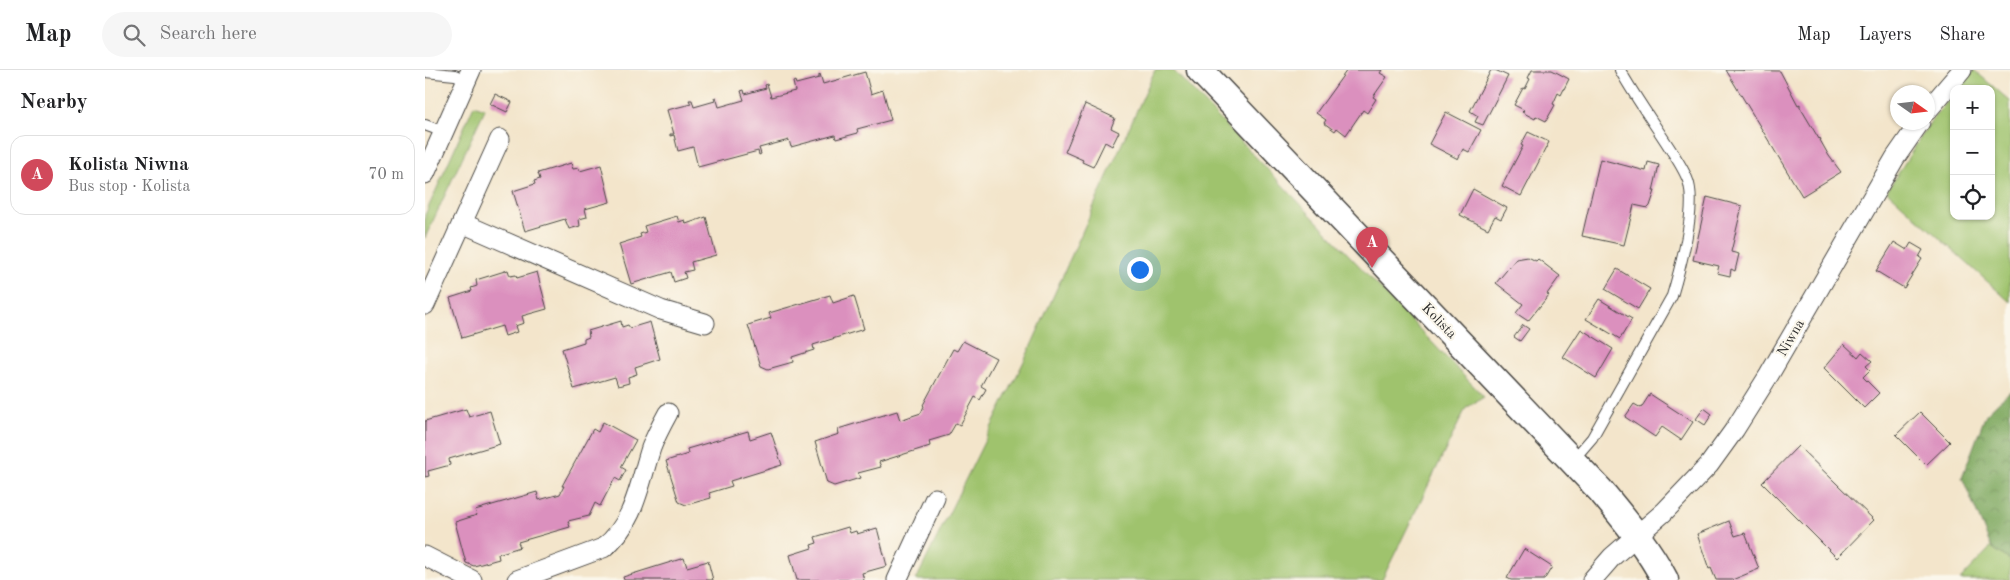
<!DOCTYPE html>
<html lang="en">
<head>
<meta charset="utf-8">
<style>
  :root { --surface:#fff; --page:#f6f6f6; --text:#202124; --muted:#757577; --line:#e0e0e0; --accent:#d1495b }
  body { margin:0; font-family:"Old Standard TT",serif; background:var(--page); color:var(--text) }
  .controls { position:absolute; right:15px; top:15px; display:grid; overflow:hidden; border-radius:10px; box-shadow:0 1px 4px #0004 }
  .controls button { width:45px; height:45px; display:grid; place-items:center; padding:0; border:0; border-bottom:1px solid var(--line); background:var(--surface); color:var(--text); font:25px sans-serif }
  .compass { position:absolute; left:1465px; top:15px; width:45px; height:45px; border-radius:50%; background:var(--surface); box-shadow:0 1px 4px #0004; rotate:104deg }
  .you { position:absolute; left:714px; top:199px; width:18px; height:18px; margin:-12px; border:4px solid #fff; border-radius:50%; background:#1a73e8; box-shadow:0 0 0 8px #1a73e833 }
  .badge { display:grid; place-items:center; width:32px; height:32px; border-radius:50%; background:var(--accent); color:#fff; font-size:16px; font-weight:700 }
  .pin { position:absolute; translate:-50% -41px; filter:drop-shadow(0 1px 2px #0008) }
  .pin::after { content:''; position:absolute; top:26px; width:18px; height:15px; background:inherit; clip-path:polygon(0 0,100% 0,50% 100%) }
  .list { margin:0; padding:0; list-style:none }
  h2 { display:flex; justify-content:space-between; align-items:center; height:65px; margin:0; padding:0 20px; font-size:21px }
  h2 small { font-size:16px; font-weight:400; color:var(--muted) }
  .list li { display:grid; grid-template-columns:32px 1fr auto; gap:15px; align-items:center; box-sizing:border-box; height:80px; margin:0 10px 10px; padding:0 10px; border:1px solid var(--line); border-radius:15px }
  .list b { display:block; font-size:19px; white-space:nowrap }
  .list p { margin:0; font-size:16px; white-space:nowrap; color:var(--muted) }
  .list em { font-size:16px; font-style:normal; color:var(--muted) }
  .icon { flex:none; width:28px; height:28px; fill:none; stroke:currentColor; stroke-width:2; stroke-linecap:round; stroke-linejoin:round }
  .map { position:relative; flex:none; width:1585px; height:510px; overflow:hidden }
  header { display:flex; align-items:center; gap:30px; box-sizing:border-box; height:70px; padding:0 25px; background:var(--surface); border-bottom:1px solid var(--line) }
  header strong { font-size:24px }
  nav { display:flex; gap:28px; margin-inline-start:auto; font-size:18px }
  .search { width:350px; height:45px; background:var(--page); display:flex; align-items:center; gap:12px; box-sizing:border-box; padding:0 18px; border-radius:28px; color:var(--muted); font-size:19px }
  main { display:flex }
  aside { flex:1; background:var(--surface) }
  .map>svg:first-child { display:block }
  .grass { fill:#9fc36d; stroke:#65774c }
  .forest { fill:url(#forest-crowns); stroke:#556a46 }
  .building { fill:#db90be }
  .lines { fill:none; stroke-linecap:round; stroke-linejoin:round }
  .lane-casing { stroke:#494743; stroke-width:12 }
  .street-casing { stroke:#494743; stroke-width:21 }
  .secondary-casing { stroke:#494743; stroke-width:29 }
  .lane { stroke:#fff; stroke-width:10 }
  .street { stroke:#fff; stroke-width:19 }
  .secondary { stroke:#fff; stroke-width:26 }
  .labels { text-anchor:middle; dominant-baseline:central; stroke-width:4.5; stroke-linejoin:round; paint-order:stroke }
  .street-label { font-size:14px; fill:#2b2b2b; stroke:#fbf7ec }
</style>
</head>
<body>
<header>
<strong>Map</strong>
<div class="search"><svg class="icon" aria-label="search" viewBox="0 0 24 24"><circle cx="10" cy="10" r="6"/><path d="M15 15l6 6"/></svg>Search here</div>
<nav><a>Map</a><a>Layers</a><a>Share</a></nav>
</header>
<main>
<aside>
<h2>Nearby<small></small></h2>
<ul class="list">
<li><span class="badge">A</span><div><b>Kolista Niwna</b><p>Bus stop · Kolista</p></div><em>70 m</em></li>
</ul>
</aside>
<div class="map">
<svg width="1585" height="510" viewBox="0 0 1585 510">
  <defs>
    <pattern id="forest-crowns" width="20" height="18" patternUnits="userSpaceOnUse" patternTransform="scale(1.25)"><rect width="20" height="18" fill="#7fa960"/><path d="M2 6a3 3 0 1 1 6 0M12 15a3 3 0 1 1 6 0" fill="none" stroke="#688a4f"/></pattern>
  </defs>
  <rect width="100%" height="100%" fill="#fbf7ec"/>
  <filter id="ink" filterUnits="userSpaceOnUse"><feTurbulence type="fractalNoise" baseFrequency=".02" numOctaves="2"/><feDisplacementMap in="SourceGraphic" scale="10" xChannelSelector="R" yChannelSelector="G"/><feConvolveMatrix kernelMatrix="1 2 1 2 8 2 1 2 1" color-interpolation-filters="sRGB"/></filter>
  <filter id="wash" filterUnits="userSpaceOnUse"><feTurbulence type="fractalNoise" baseFrequency=".0096" numOctaves="4" result="noise"/><feDisplacementMap in="SourceGraphic" scale="20" xChannelSelector="R" yChannelSelector="G"/><feGaussianBlur stdDeviation="1.12" result="paint"/><feColorMatrix in="noise" values="0 0 0 0 0 0 0 0 0 0 0 0 0 0 0 0 0 1.4 0 .05"/><feComposite in="paint" operator="in"/></filter>
  <g filter="url(#wash)">
    <rect width="100%" height="100%" fill="#f3e5cb"/>
    <!-- grass -->
    <g class="grass">
      <polygon points="730,0 748,0 1059,327 1041,338 957,510 491,510 601,287"/>
      <polygon points="1549,0 1585,31 1585,232 1462,121 1508,48 1529,24 1529,146 1566,146 1566,19 1534,19"/>
      <polygon points="49,35 60,39 0,168 0,145"/>
      <polygon points="1566,477 1585,490 1585,510 1535,510"/>
    </g>
    <!-- forest -->
    <polygon class="forest" points="1585,321 1585,490 1566,477 1537,407 1561,344"/>
    <g id="blocks">
      <!-- building -->
      <g class="building">
        <polygon points="922,0 957,0 955,3 962,7 948,27 951,29 942,43 938,40 921,65 912,58 910,61 899,53 901,50 891,43"/>
        <polygon points="1066,0 1070,0 1083,6 1058,55 1050,52 1053,46 1045,41"/>
        <polygon points="1107,0 1127,0 1144,9 1136,25 1133,23 1128,34 1130,35 1121,51 1111,46 1110,49 1097,42 1099,40 1089,35 1098,18 1100,19 1105,9 1103,8"/>
        <polygon points="1301,0 1355,1 1373,35 1375,34 1375,37 1394,69 1395,68 1396,70 1395,70 1404,86 1416,102 1377,126"/>
        <polygon points="440,2 446,24 458,20 466,50 432,59 433,63 411,69 410,65 366,77 364,70 334,78 336,84 334,85 333,81 273,97 268,77 253,81 249,65 245,66 245,64 249,64 242,40 266,34 264,30 267,30 269,37 290,31 289,28 291,27 294,37 319,30 316,21 319,20 320,24 341,18 340,15 342,14 346,27 370,21 368,12 370,11 371,14 394,8 394,5 395,4 398,14"/>
        <polygon points="70,24 87,32 82,42 65,34"/>
        <polygon points="660,34 690,48 686,58 694,62 687,76 680,72 668,97 657,92 658,90 640,82"/>
        <polygon points="1021,42 1056,60 1044,82 1038,79 1033,89 1004,74"/>
        <polygon points="1103,62 1124,72 1096,126 1077,116 1098,76 1096,75"/>
        <polygon points="1175,89 1221,101 1223,92 1234,95 1228,121 1230,121 1225,136 1223,138 1209,135 1199,175 1157,166"/>
        <polygon points="146,93 148,99 154,98 155,101 176,95 185,132 160,139 162,147 154,149 155,156 144,159 140,149 100,161 88,121 110,114 109,111 115,109 113,103"/>
        <polygon points="1048,119 1082,138 1076,149 1070,146 1063,159 1035,145"/>
        <polygon points="1282,127 1317,136 1306,182 1314,184 1310,201 1306,199 1305,206 1292,203 1294,196 1268,190"/>
        <polygon points="252,146 254,152 260,150 261,154 281,147 291,185 266,192 268,200 259,202 261,208 249,212 246,202 206,214 194,174 216,167 215,164 221,162 219,156"/>
        <polygon points="1469,172 1482,180 1486,173 1498,180 1494,187 1497,189 1479,218 1451,201"/>
        <polygon points="1103,187 1111,191 1113,189 1135,206 1122,224 1124,225 1103,251 1091,243 1098,234 1071,213 1091,189"/>
        <polygon points="1192,199 1225,219 1213,239 1180,219"/>
        <polygon points="83,200 85,206 91,205 92,208 112,202 122,239 97,246 99,253 90,256 92,262 80,266 77,256 37,268 25,228 47,221 46,218 52,216 51,210"/>
        <polygon points="405,225 408,233 429,226 439,259 388,275 389,280 367,287 368,292 343,299 336,296 323,255 346,248 344,243"/>
        <polygon points="1174,229 1207,249 1195,269 1161,249"/>
        <polygon points="196,251 197,257 203,255 205,258 225,252 235,289 210,297 212,304 203,307 204,313 193,316 190,307 149,319 137,279 159,272 159,269 164,267 163,261"/>
        <polygon points="1098,255 1104,259 1095,271 1089,267"/>
        <polygon points="1156,259 1188,279 1171,308 1138,287"/>
        <polygon points="538,271 571,288 556,316 561,319 555,330 550,327 535,355 531,353 524,365 504,371 505,376 454,392 456,397 433,403 435,408 409,416 402,413 390,372 414,364 413,359 472,341 475,350 496,343 499,336 498,335 528,279 532,281"/>
        <polygon points="1419,274 1433,287 1437,282 1447,291 1441,296 1445,300 1438,307 1454,323 1439,338 1399,298"/>
        <polygon points="1225,324 1268,352 1256,370 1237,357 1230,367 1200,347 1209,334 1216,338"/>
        <polygon points="1279,338 1287,344 1280,355 1271,349"/>
        <polygon points="41,339 44,347 65,341 75,374 24,389 25,395 3,401 4,406 0,407 0,351"/>
        <polygon points="1495,342 1525,372 1501,395 1471,365"/>
        <polygon points="178,352 211,370 196,397 201,400 195,411 190,408 175,436 170,433 164,446 143,451 145,457 93,472 95,477 73,484 74,489 49,496 41,493 30,452 52,445 50,440 112,422 114,430 135,424 139,416 137,416 168,359 173,362"/>
        <polygon points="323,361 325,369 346,362 357,395 305,411 307,416 284,423 286,428 261,435 254,432 241,391 263,384 262,379"/>
        <polygon points="1373,376 1449,450 1412,488 1337,413"/>
        <polygon points="1304,451 1310,466 1320,463 1334,499 1307,510 1291,510 1286,498 1284,499 1272,464"/>
        <polygon points="423,457 425,463 431,461 432,464 452,458 462,496 437,503 439,510 372,510 365,485 387,478 386,475 392,473 390,467"/>
        <polygon points="1099,479 1127,497 1119,510 1086,510 1082,508"/>
        <polygon points="259,488 262,497 283,491 288,510 199,510 198,507"/>
      </g>
    </g>
  </g>
  <g filter="url(#ink)">
    <use href="#blocks" fill-opacity="0" stroke="#494743" stroke-width="1"/>
    <g class="lines">
      <!-- lane casing -->
      <g class="lane-casing">
        <g id="lane">
          <polyline points="0,2 30,5 42,10"/>
          <polyline points="0,55 19,62"/>
          <path d="M1148 390 1167 368 1247 226C1255 199 1271 141 1264 114 1261 102 1251 88 1244 77 1228 52 1210 27 1195 0"/>
        </g>
      </g>
      <!-- street casing -->
      <g class="street-casing">
        <g id="street">
          <polyline points="1502,41 1537,0"/>
          <polyline points="0,104 46,0"/>
          <polyline points="37,153 236,240 280,253"/>
          <polyline points="0,235 75,69"/>
          <polyline points="0,486 47,510"/>
          <path d="M92 510 178 478C209 455 215 412 226 378 231 365 237 354 243 343"/>
          <polyline points="472,510 510,428"/>
          <polyline points="1167,510 1187,487 1239,442 1284,395 1310,359 1344,305 1470,88 1495,52"/>
        </g>
      </g>
      <!-- secondary casing -->
      <g class="secondary-casing">
        <path id="secondary" d="M775 0 1175 420C1199 449 1223 477 1240 510"/>
      </g>
      <!-- lane -->
      <use href="#lane" class="lane"/>
      <!-- street -->
      <use href="#street" class="street"/>
      <!-- secondary -->
      <use href="#secondary" class="secondary"/>
    </g>
  </g>
  <g class="labels">
    <!-- street labels -->
    <g class="street-label">
      <text transform="translate(1014 251) rotate(46)">Kolista</text>
      <text transform="translate(1366 268) rotate(-60)">Niwna</text>
    </g>
  </g>
</svg>
<div class="controls">
<button>+</button>
<button>−</button>
<button><svg class="icon" aria-label="locate" viewBox="0 0 24 24"><circle cx="12" cy="12" r="6"/><path d="M12 2v4M12 18v4M2 12h4M18 12h4"/></svg></button>
</div>
<svg class="compass" viewBox="-18 -18 36 36"><path d="M0-13l5 13h-10z" fill="#e53935"/><path d="M0 13l5-13h-10z" fill="#757577"/></svg>
<div class="you"></div>
<div class="pin badge" style="left:947px;top:198px">A</div>
</div>
</main>
</body>
</html>
